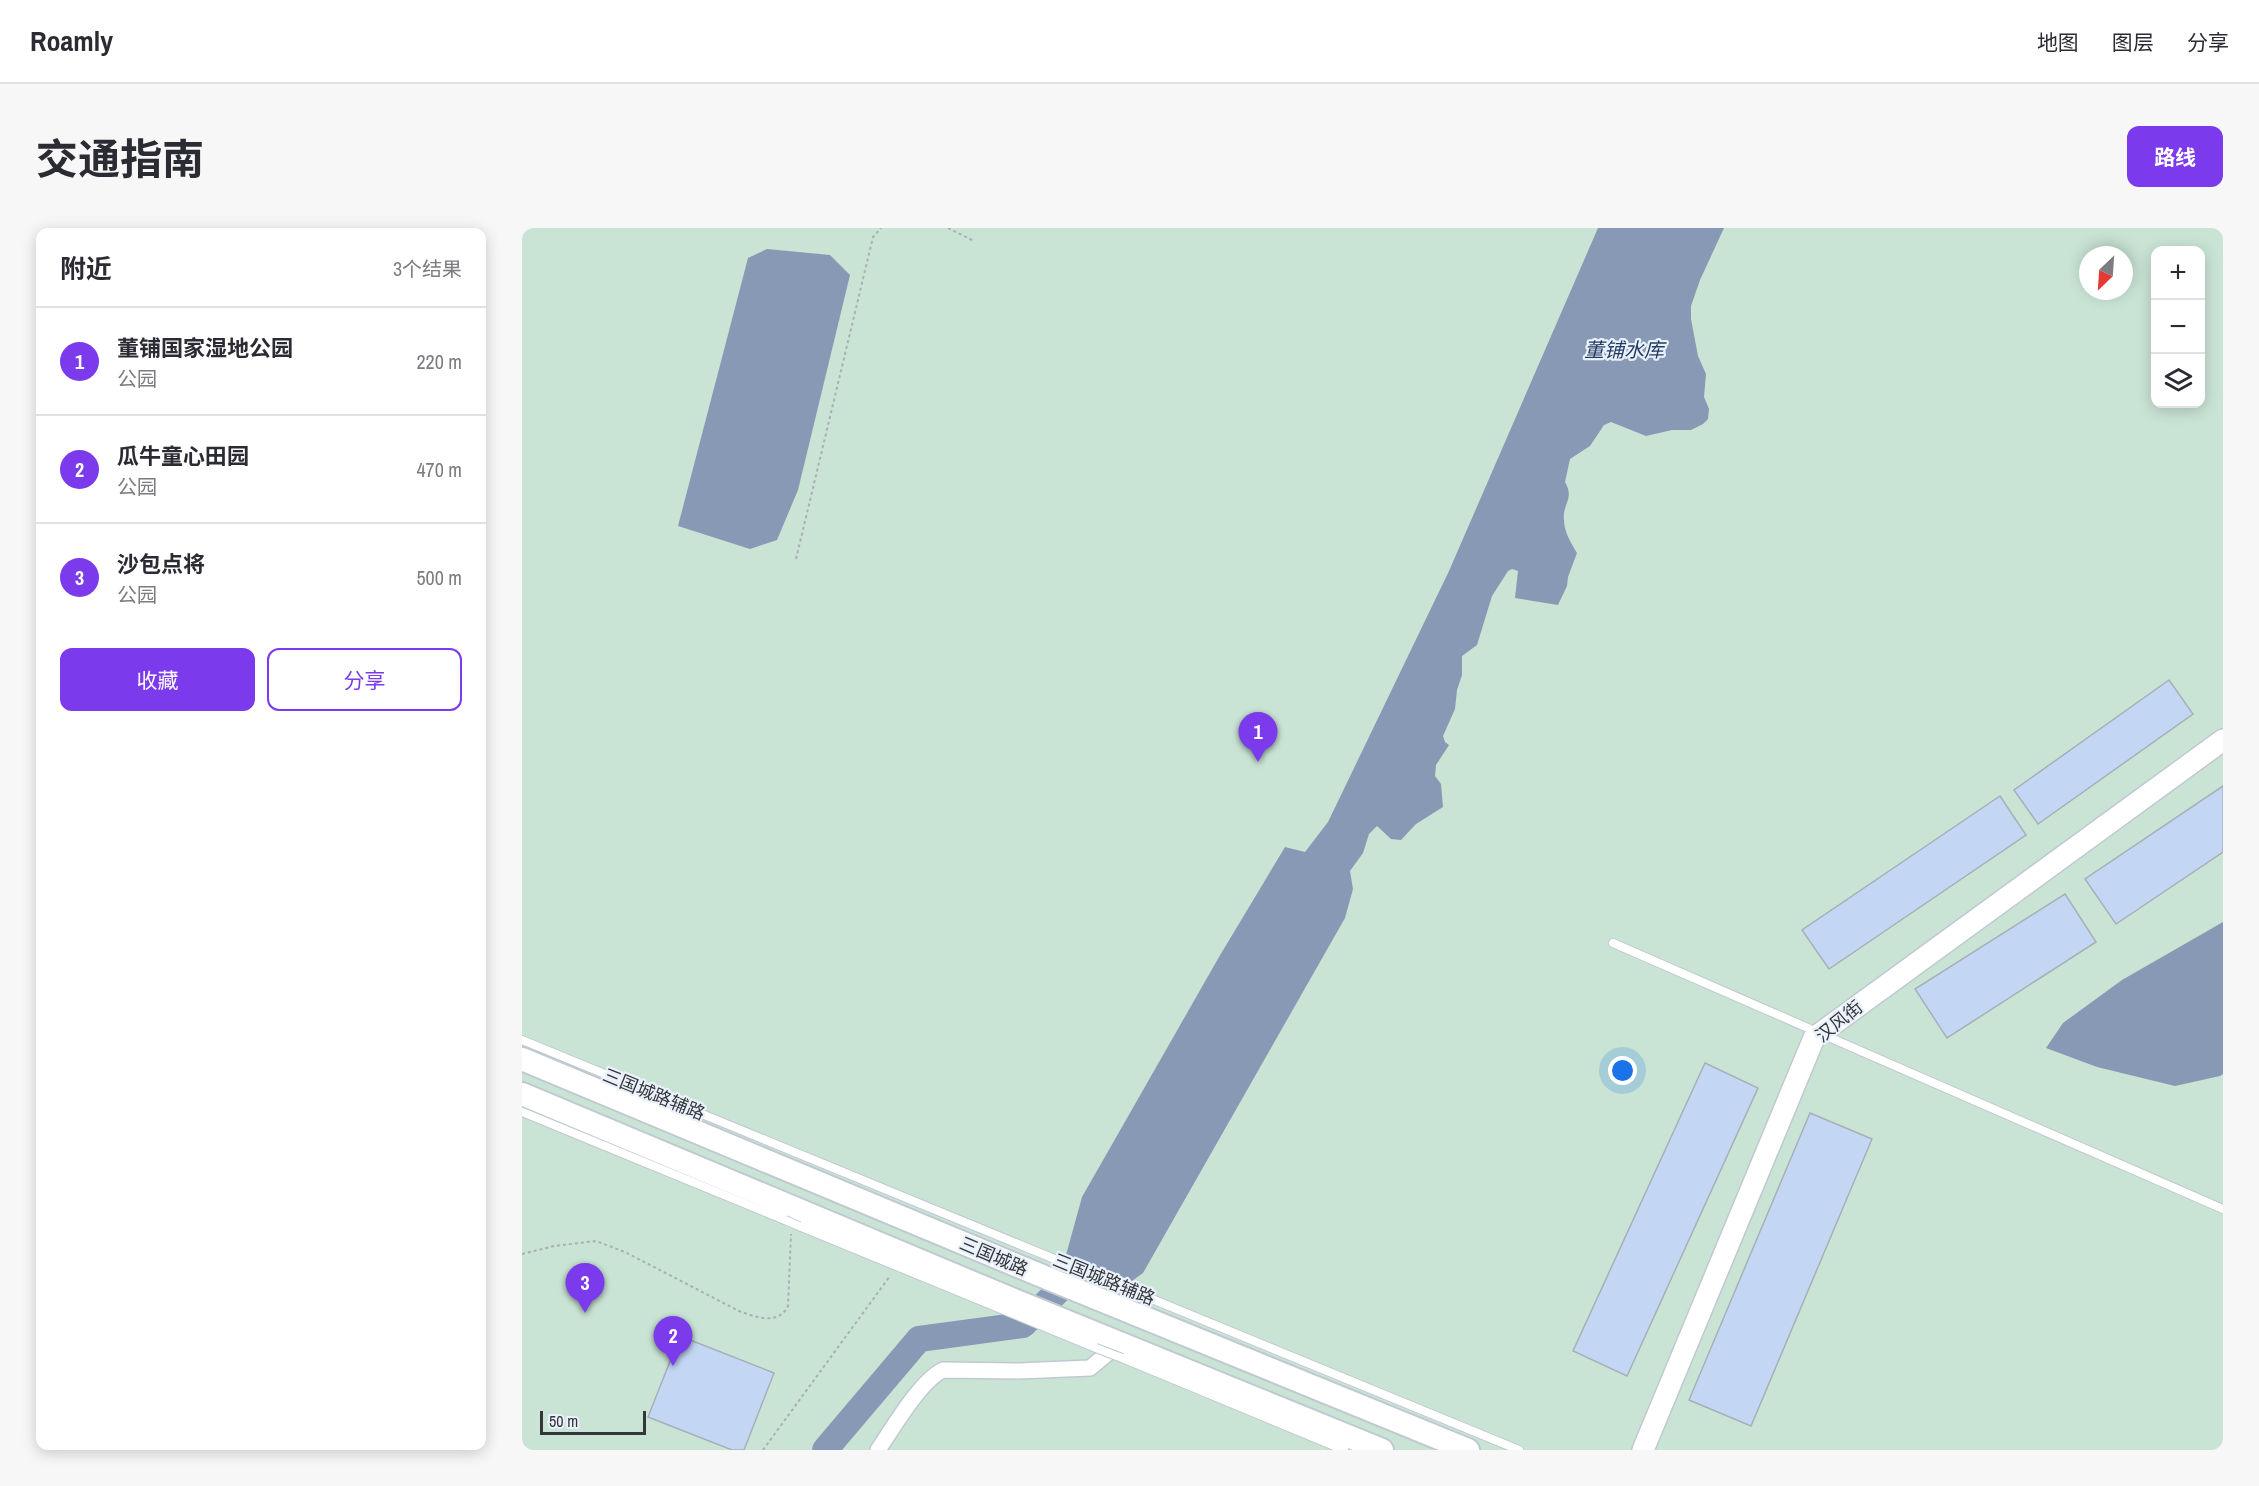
<!DOCTYPE html>
<html lang="zh">
<head>
<meta charset="utf-8">
<style>
  :root { --surface:#fff; --page:#f7f7f7; --text:#2b2b33; --muted:#7c7c81; --line:#e1e1e2; --accent:#7c3aed }
  body { margin:0; font-family:"Archivo Narrow","Noto Sans SC",sans-serif; background:var(--page); color:var(--text) }
  .controls { position:absolute; right:18px; top:18px; display:grid; overflow:hidden; border-radius:12px; box-shadow:0 3px 15px #0003 }
  .controls button { width:54px; height:54px; display:grid; place-items:center; padding:0; border:0; border-bottom:2px solid var(--line); background:var(--surface); color:var(--text); font:30px sans-serif }
  .compass { position:absolute; left:1557px; top:18px; width:54px; height:54px; border-radius:50%; background:var(--surface); box-shadow:0 3px 15px #0003; rotate:205deg }
  .scale { position:absolute; left:18px; bottom:15px; width:106px; box-sizing:border-box; padding-left:6px; border:3px solid #33363a; border-top:0; font-size:16px; line-height:21px; white-space:nowrap; color:#33363a; -webkit-text-stroke:4px #e9f1fb; paint-order:stroke }
  .you { position:absolute; left:1101px; top:843px; width:21px; height:21px; margin:-15px; border:4px solid #fff; border-radius:50%; background:#1a73e8; box-shadow:0 0 0 9px #1a73e833 }
  .badge { display:grid; place-items:center; width:39px; height:39px; border-radius:50%; background:var(--accent); color:#fff; font-size:20px; font-weight:700 }
  .pin { position:absolute; translate:-50% -50px; filter:drop-shadow(0 2px 3px #0008) }
  .pin::after { content:''; position:absolute; top:32px; width:21px; height:18px; background:inherit; clip-path:polygon(0 0,100% 0,50% 100%) }
  .list { margin:0; padding:0; list-style:none }
  h2 { display:flex; justify-content:space-between; align-items:center; height:78px; margin:0; padding:0 24px; font-size:26px }
  h2 small { font-size:20px; font-weight:400; color:var(--muted) }
  .list li { display:grid; grid-template-columns:39px 1fr auto; gap:18px; align-items:center; box-sizing:border-box; height:108px; padding:0 24px; border-top:2px solid var(--line) }
  .list b { display:block; font-size:22px; white-space:nowrap }
  .list p { margin:0; font-size:20px; white-space:nowrap; color:var(--muted) }
  .list em { font-size:20px; font-style:normal; color:var(--muted) }
  .actions { display:flex; gap:12px; padding:18px 24px }
  .actions a { flex:1; padding:14px 0; border:2px solid var(--accent); border-radius:12px; text-align:center; font-size:21px; color:var(--accent) }
  .actions .main { background:var(--accent); color:#fff }
  .icon { flex:none; width:33px; height:33px; fill:none; stroke:currentColor; stroke-width:2; stroke-linecap:round; stroke-linejoin:round }
  .map { position:relative; flex:none; width:1701px; height:1222px; overflow:hidden; border-radius:12px }
  header { display:flex; align-items:center; gap:36px; box-sizing:border-box; height:84px; padding:0 30px; background:var(--surface); border-bottom:2px solid var(--line) }
  header strong { font-size:28px }
  nav { display:flex; gap:33px; margin-inline-start:auto; font-size:21px }
  .intro { display:flex; align-items:center; justify-content:space-between; box-sizing:border-box; height:144px; padding:0 36px }
  h1 { margin:0; font-size:42px }
  .button { padding:15px 27px; border-radius:12px; background:var(--accent); color:#fff; font-size:21px; font-weight:700 }
  main { display:flex; gap:36px; padding:0 36px }
  aside { flex:1; background:var(--surface); border-radius:12px; box-shadow:0 3px 15px #0003 }
  .map>svg:first-child { display:block }
  .green { fill:#c9e4d4; fill-rule:evenodd }
  .water { fill:#8899b5 }
  .lines { fill:none; stroke-linecap:round; stroke-linejoin:round }
  .river { stroke:#8899b5; stroke-width:26 }
  .building { fill:#c3d7f4; stroke:#a8afb9; stroke-width:1.5 }
  .lane-casing { stroke:#c0c8d2; stroke-width:10 }
  .street-casing { stroke:#c0c8d2; stroke-width:18 }
  .secondary-casing { stroke:#c0c8d2; stroke-width:24 }
  .primary-casing { stroke:#c0c8d2; stroke-width:26 }
  .path { stroke:#a8afb6; stroke-width:2; stroke-dasharray:3 3; stroke-linecap:butt }
  .lane { stroke:#fff; stroke-width:8 }
  .street { stroke:#fff; stroke-width:15 }
  .secondary { stroke:#fff; stroke-width:21 }
  .primary { stroke:#fff; stroke-width:22 }
  .lane-bridge-casing { stroke:#c0c8d2; stroke-width:10; stroke-linecap:butt }
  .lane-bridge { stroke:#fff; stroke-width:8 }
  .labels { text-anchor:middle; dominant-baseline:central; stroke-width:4.5; stroke-linejoin:round; paint-order:stroke }
  .street-label { font-size:18px; fill:#33363a; stroke:#e9f1fb }
  .water-label { font-size:20px; font-style:italic; fill:#233b63; stroke:#e9f1fb }
</style>
</head>
<body>
<header>
<strong>Roamly</strong>
<nav><a>地图</a><a>图层</a><a>分享</a></nav>
</header>
<div class="intro"><h1>交通指南</h1><a class="button">路线</a></div>
<main>
<aside>
<h2>附近<small>3个结果</small></h2>
<ul class="list">
<li><span class="badge">1</span><div><b>董铺国家湿地公园</b><p>公园</p></div><em>220 m</em></li>
<li><span class="badge">2</span><div><b>瓜牛童心田园</b><p>公园</p></div><em>470 m</em></li>
<li><span class="badge">3</span><div><b>沙包点将</b><p>公园</p></div><em>500 m</em></li>
</ul>
<div class="actions"><a class="main">收藏</a><a>分享</a></div>
</aside>
<div class="map">
<svg width="1701" height="1222" viewBox="0 0 1701 1222">
  <rect width="100%" height="100%" fill="#e9f1fb"/>
  <!-- green -->
  <path class="green" d="M0 0H1701V1222H0ZM1634 22H1678V176H1634ZM1566 27H1602V63H1566Z"/>
  <!-- water -->
  <g class="water">
    <path d="M1076 0H1202L1178 52 1169 78V91L1176 128 1184 146 1182 169 1187 181 1186 191 1181 196 1169 202H1150L1124 208 1089 194 1082 197 1068 218 1048 231 1043 254C1053 271 1040 276 1042 292 1042 304 1049 315 1055 325L1046 349 1045 358 1036 377 993 370 996 343 990 341 986 343 970 368 955 417 940 428V447L935 462 933 481 921 508 923 514 927 517 914 537 913 548 919 556 921 579 894 596 879 612 869 611 855 598 847 606 841 625 828 643 831 661 823 690 621 1045 610 1053 544 1027 560 969 697 729 763 619 783 624 806 594 927 343Z"/>
    <polygon points="245,21 308,27 328,47 276,262 255,312 228,321 156,298 226,30"/>
    <polygon points="1701,694 1701,846 1698,848 1653,858 1575,839 1524,820 1541,795 1600,752"/>
  </g>
  <g class="lines">
    <!-- river -->
    <polyline class="river" points="303,1222 397,1111 501,1097 590,1011"/>
  </g>
  <!-- building -->
  <g class="building">
    <polygon points="1647,452 1671,486 1516,596 1492,562"/>
    <polygon points="1701,558 1701,624 1594,696 1563,651"/>
    <polygon points="1478,568 1504,607 1307,741 1280,702"/>
    <polygon points="1543,666 1574,714 1425,810 1393,761"/>
    <polygon points="1183,835 1236,860 1105,1148 1051,1123"/>
    <polygon points="1288,885 1350,911 1229,1198 1167,1172"/>
    <polygon points="158,1108 252,1145 222,1222 210,1222 126,1189"/>
  </g>
  <g class="lines">
    <!-- lane casing -->
    <g class="lane-casing">
      <g id="lane">
        <polyline points="1091,715 1701,981"/>
        <polyline points="0,812 997,1222"/>
        <polyline points="0,884 263,992"/>
        <polyline points="277,998 574,1120"/>
        <polyline points="600,1130 822,1222"/>
      </g>
    </g>
    <!-- street casing -->
    <g class="street-casing">
      <path id="street" d="M356 1222C371 1200 398 1153 421 1142L497 1143 568 1140 598 1115"/>
    </g>
    <!-- secondary casing -->
    <g class="secondary-casing">
      <polyline id="secondary" points="1121,1222 1292,810 1701,512"/>
    </g>
    <!-- primary casing -->
    <g class="primary-casing">
      <g id="primary">
        <polyline points="0,831 508,1043 946,1222"/>
        <polyline points="0,866 487,1070 860,1222"/>
      </g>
    </g>
    <!-- path -->
    <g class="path">
      <polyline points="426,0 452,13"/>
      <polyline points="274,331 351,9 359,0"/>
      <path d="M0 1026 32 1018 74 1013 103 1024 217 1083C234 1089 256 1098 266 1078L269 1006"/>
      <polyline points="241,1222 368,1048"/>
    </g>
    <!-- lane -->
    <use href="#lane" class="lane"/>
    <!-- street -->
    <use href="#street" class="street"/>
    <!-- secondary -->
    <use href="#secondary" class="secondary"/>
    <!-- primary -->
    <use href="#primary" class="primary"/>
    <!-- lane-bridge casing -->
    <g class="lane-bridge-casing">
      <g id="lane-bridge">
        <polyline points="263,992 277,998"/>
        <polyline points="574,1120 600,1130"/>
      </g>
    </g>
    <!-- lane-bridge -->
    <use href="#lane-bridge" class="lane-bridge"/>
  </g>
  <g class="labels">
    <!-- street labels -->
    <g class="street-label">
      <text transform="translate(1317 793) rotate(-39)">汉风街</text>
      <text transform="translate(132 866) rotate(22)">三国城路辅路</text>
      <text transform="translate(472 1028) rotate(23)">三国城路</text>
      <text transform="translate(582 1051) rotate(22)">三国城路辅路</text>
    </g>
    <!-- water labels -->
    <g class="water-label">
      <text x="1102" y="121">董铺水库</text>
    </g>
  </g>
</svg>
<div class="controls">
<button>+</button>
<button>−</button>
<button><svg class="icon" aria-label="layers" viewBox="0 0 24 24"><path d="M12 4l9 5-9 5-9-5zM3 14l9 5 9-5"/></svg></button>
</div>
<svg class="compass" viewBox="-18 -18 36 36"><path d="M0-13l5 13h-10z" fill="#e53935"/><path d="M0 13l5-13h-10z" fill="#7c7c81"/></svg>
<div class="scale">50 m</div>
<div class="you"></div>
<div class="pin badge" style="left:736px;top:534px">1</div>
<div class="pin badge" style="left:151px;top:1138px">2</div>
<div class="pin badge" style="left:63px;top:1085px">3</div>
</div>
</main>
</body>
</html>
